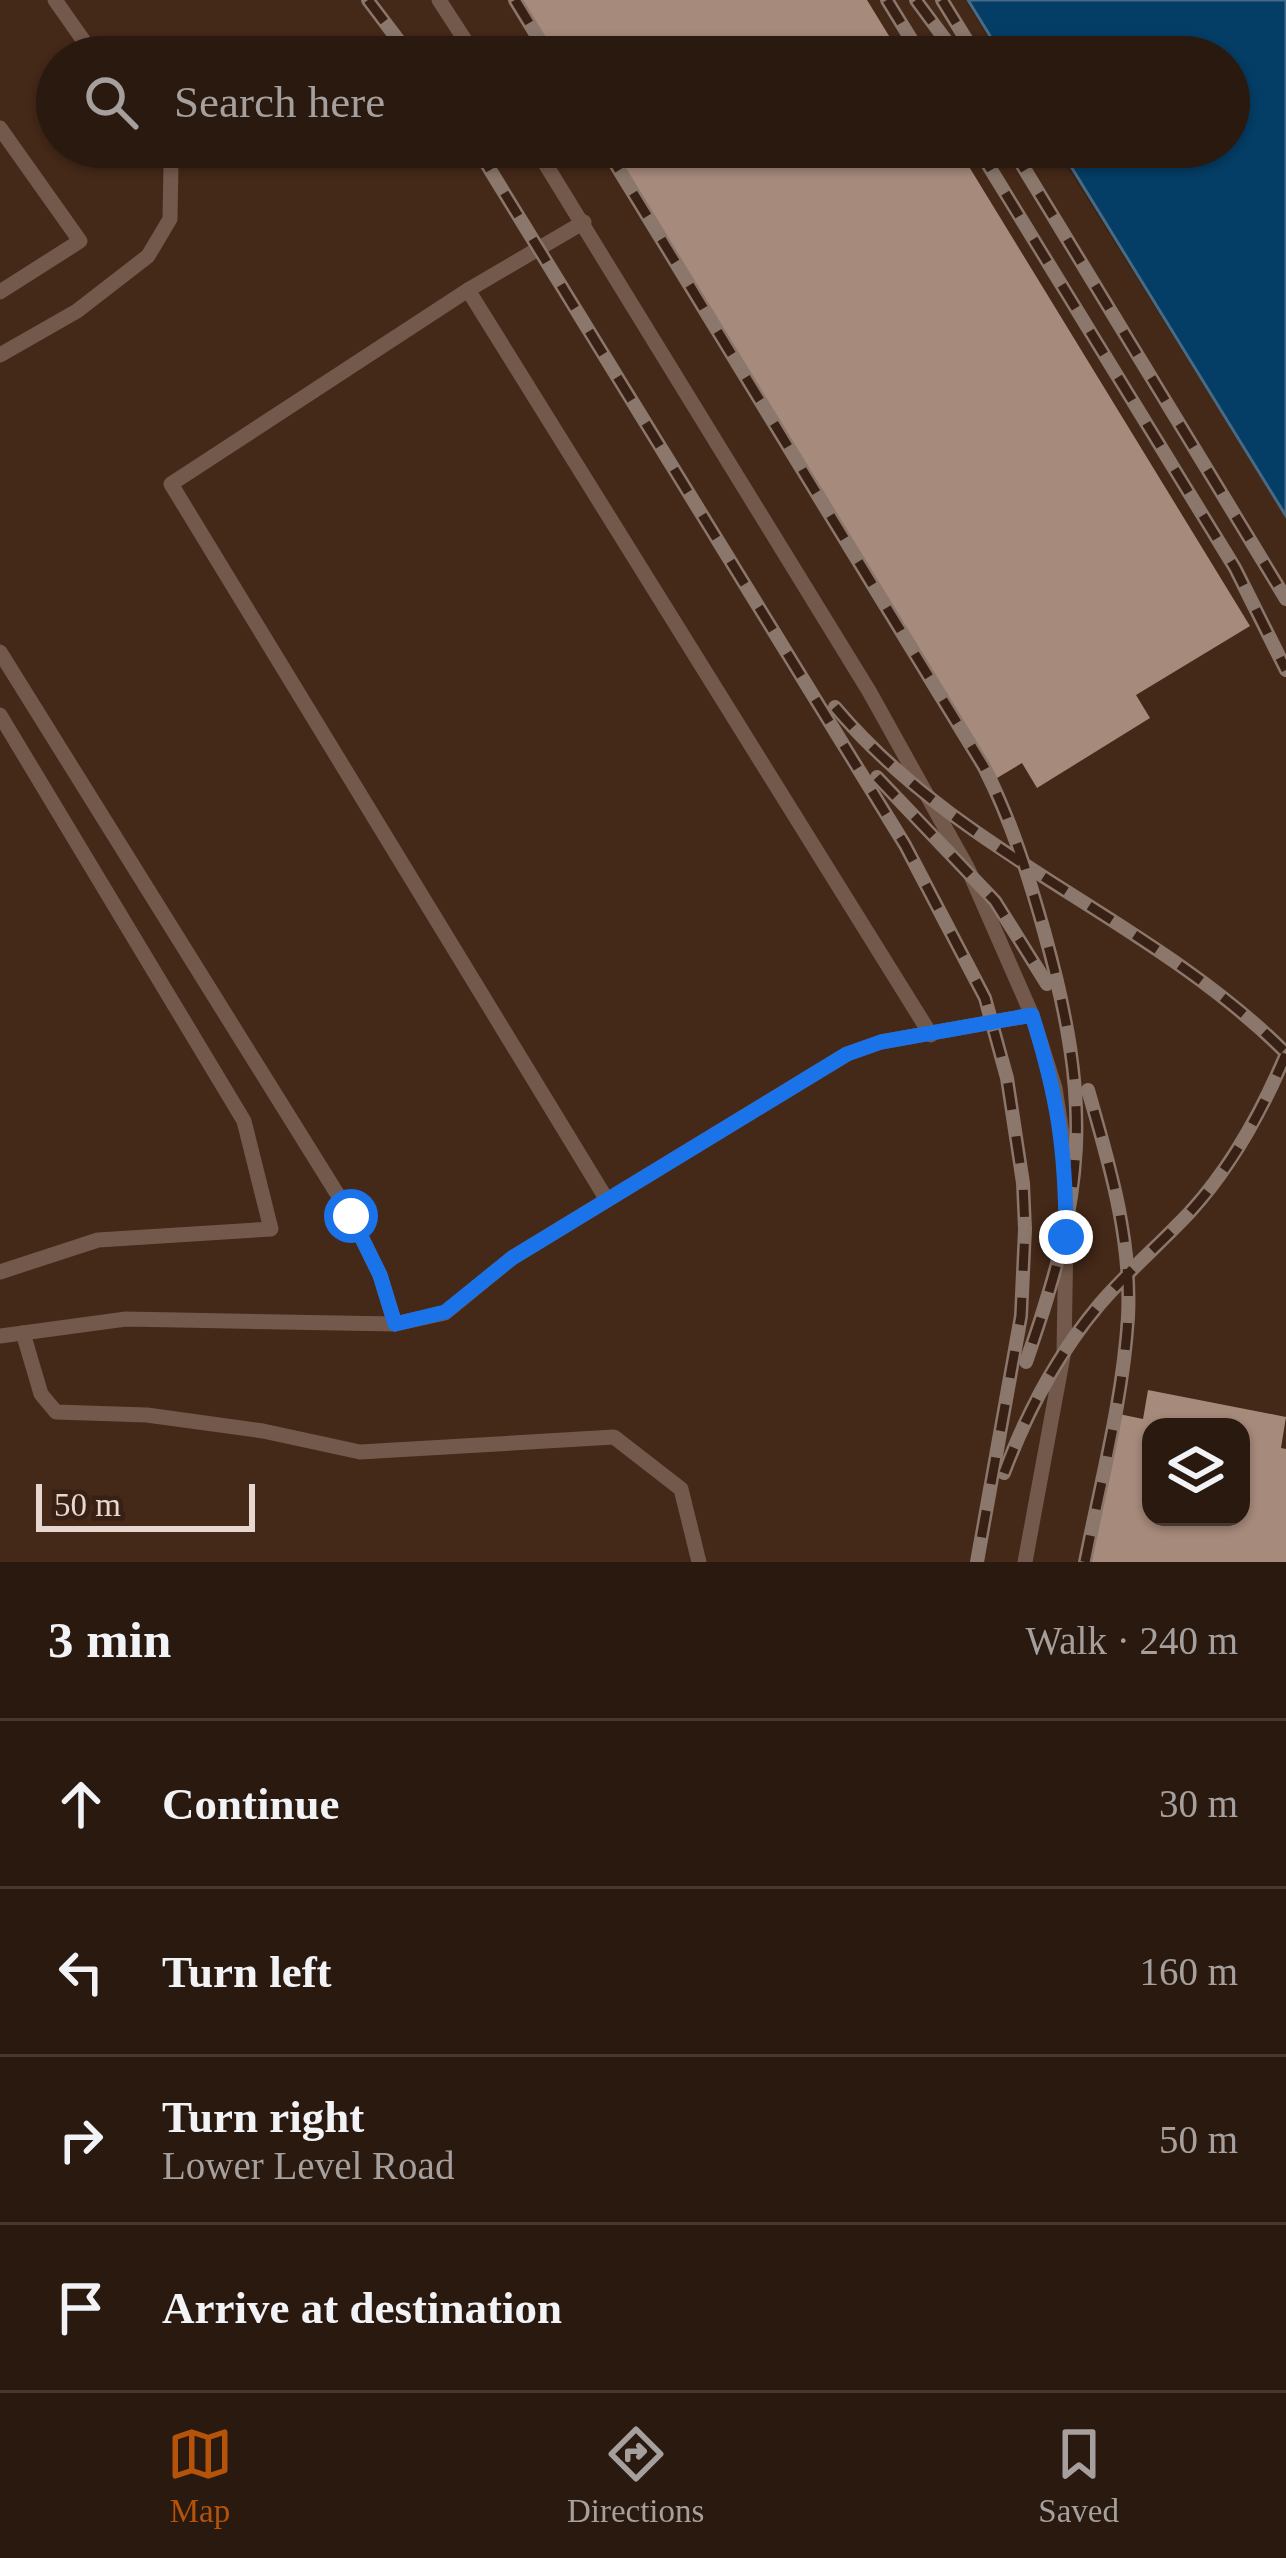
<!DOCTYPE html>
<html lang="en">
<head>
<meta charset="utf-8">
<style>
  :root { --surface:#2a190f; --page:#36261d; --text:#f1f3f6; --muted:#a5a09e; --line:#46382f; --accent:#b45309 }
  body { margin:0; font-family:"Times New Roman",serif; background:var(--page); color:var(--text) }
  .controls { position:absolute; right:36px; bottom:36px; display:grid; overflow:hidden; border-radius:24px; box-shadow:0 3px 9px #0004 }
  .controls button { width:108px; height:108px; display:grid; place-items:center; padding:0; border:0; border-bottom:3px solid var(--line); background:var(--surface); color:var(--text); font:60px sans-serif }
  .scale { position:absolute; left:36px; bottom:30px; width:219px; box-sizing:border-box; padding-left:12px; border:6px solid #e7d7cf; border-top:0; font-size:33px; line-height:42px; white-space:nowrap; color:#e7d7cf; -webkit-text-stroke:9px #382114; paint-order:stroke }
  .stop { position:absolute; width:36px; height:36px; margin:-27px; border:9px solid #1a73e8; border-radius:50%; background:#fff }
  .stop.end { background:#1a73e8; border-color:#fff; box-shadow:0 3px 12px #0008 }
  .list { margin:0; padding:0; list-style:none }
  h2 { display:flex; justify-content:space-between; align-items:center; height:156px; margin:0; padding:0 48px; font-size:51px }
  h2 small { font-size:39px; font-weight:400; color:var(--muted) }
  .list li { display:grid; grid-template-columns:78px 1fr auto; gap:36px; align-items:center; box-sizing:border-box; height:168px; padding:0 48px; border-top:3px solid var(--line) }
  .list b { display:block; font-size:45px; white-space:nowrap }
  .list p { margin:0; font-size:39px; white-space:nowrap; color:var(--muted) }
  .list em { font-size:39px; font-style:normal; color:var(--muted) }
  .icon { flex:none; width:66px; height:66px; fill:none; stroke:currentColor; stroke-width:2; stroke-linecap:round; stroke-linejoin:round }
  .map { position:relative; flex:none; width:1286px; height:1562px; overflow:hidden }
  .search { position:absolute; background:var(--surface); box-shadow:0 3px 9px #0004; left:36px; right:36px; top:36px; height:132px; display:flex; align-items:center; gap:30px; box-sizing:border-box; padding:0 42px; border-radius:66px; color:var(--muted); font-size:45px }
  .sheet { height:828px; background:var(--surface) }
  nav { display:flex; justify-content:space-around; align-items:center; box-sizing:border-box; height:168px; border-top:3px solid var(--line); background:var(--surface); font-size:33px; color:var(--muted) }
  nav a { display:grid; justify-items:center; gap:6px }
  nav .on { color:var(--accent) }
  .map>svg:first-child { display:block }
  .built { fill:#442818; fill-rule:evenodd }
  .water { fill:#043d65; stroke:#486b85; stroke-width:3 }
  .building { fill:#a68a7b; fill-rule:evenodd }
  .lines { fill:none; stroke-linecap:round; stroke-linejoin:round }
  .lane { stroke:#73594b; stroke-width:15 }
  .rail-casing { stroke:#8b776c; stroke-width:14 }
  .rail { stroke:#382114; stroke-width:9; stroke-dasharray:27; stroke-linecap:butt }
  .route { stroke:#1a73e8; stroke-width:15 }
</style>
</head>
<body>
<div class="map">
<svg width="1286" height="1562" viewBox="0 0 1286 1562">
  <rect width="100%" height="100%" fill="#382114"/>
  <!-- built -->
  <path class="built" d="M0 0H965L1000 57H57V147H1055L1286 517V1562H0ZM1151 1427H1241V1517H1151Z"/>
  <!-- water -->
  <polygon class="water" points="968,0 1286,0 1286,516 1059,147 1229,147 1229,57 1003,57"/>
  <!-- building -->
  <g class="building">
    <polygon points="521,0 867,0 902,57 556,57"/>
    <polygon points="611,147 957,147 1250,626 1136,695 1150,718 1037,788 1022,763 997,778"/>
    <path d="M1148 1390 1286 1417 1281 1448 1286 1449V1562H1091L1119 1414 1143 1419ZM1151 1427H1241V1517H1151Z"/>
  </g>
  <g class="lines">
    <!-- lane -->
    <g class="lane">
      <polyline points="55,0 95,57"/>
      <polyline points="439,0 476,57"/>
      <polyline points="0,128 80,241 0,292"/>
      <polyline points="535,147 869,691 968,869 1032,1015 1055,1088 1066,1159 1066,1237 1064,1351 1025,1562"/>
      <polyline points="584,222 468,290 171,484 607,1200"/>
      <polyline points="468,290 931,1035"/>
      <polyline points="0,355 77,311 148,256 170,219 171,164 160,147"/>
      <polyline points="0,652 351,1216 380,1275 395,1324"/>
      <polyline points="0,715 244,1121 271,1229 98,1240 0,1272"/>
      <polyline points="23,1333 41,1394 56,1412 147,1415 263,1431 360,1452 614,1437 681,1489 699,1562"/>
      <polyline points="0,1336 126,1319 395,1324 445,1313 512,1258 847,1054 881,1042 1032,1015"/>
    </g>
    <!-- rail casing -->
    <g class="rail-casing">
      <g id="rail">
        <polyline points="368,0 411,57"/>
        <polyline points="515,0 550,57"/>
        <polyline points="887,0 922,57"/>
        <polyline points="916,0 947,42"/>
        <polyline points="942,0 977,57"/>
        <polyline points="476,147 905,845 985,998 1007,1078 1023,1183 1025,1229 1021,1316 977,1562"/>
        <path d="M605 147 984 767C1011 820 1028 874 1044 931 1093 1108 1086 1191 1026 1362"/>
        <polyline points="977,147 1235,568 1286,670"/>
        <polyline points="1011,147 1286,599"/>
        <path d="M835 707C961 857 1150 917 1286 1053"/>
        <polyline points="877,777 995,901 1047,984"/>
        <path d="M1004 1473C1027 1412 1057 1355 1099 1305 1127 1272 1161 1243 1190 1212 1232 1166 1262 1111 1286 1054"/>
        <path d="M1085 1562C1101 1481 1123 1399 1128 1317 1132 1239 1109 1163 1088 1090"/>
      </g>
    </g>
    <!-- rail -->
    <use href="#rail" class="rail"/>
  </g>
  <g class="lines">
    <!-- route -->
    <path class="route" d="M351 1216 380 1275 395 1324 445 1312 512 1258 847 1054 881 1042 1032 1015C1058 1098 1066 1150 1066 1237"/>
  </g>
</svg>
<div class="controls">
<button><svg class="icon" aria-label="layers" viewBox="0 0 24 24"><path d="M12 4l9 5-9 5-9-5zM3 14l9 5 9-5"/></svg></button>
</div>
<div class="scale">50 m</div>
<div class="stop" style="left:351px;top:1216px"></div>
<div class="stop end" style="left:1066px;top:1237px"></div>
<div class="search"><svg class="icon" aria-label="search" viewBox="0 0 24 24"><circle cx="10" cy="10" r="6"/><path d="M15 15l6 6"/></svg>Search here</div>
</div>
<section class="sheet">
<h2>3 min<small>Walk · 240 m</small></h2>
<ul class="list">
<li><svg class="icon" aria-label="ahead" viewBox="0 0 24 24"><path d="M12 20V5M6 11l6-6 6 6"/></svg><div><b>Continue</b></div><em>30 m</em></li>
<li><svg class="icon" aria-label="left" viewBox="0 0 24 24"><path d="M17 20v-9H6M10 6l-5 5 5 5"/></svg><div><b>Turn left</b></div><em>160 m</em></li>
<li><svg class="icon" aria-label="right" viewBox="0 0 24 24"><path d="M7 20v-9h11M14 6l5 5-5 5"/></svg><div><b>Turn right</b><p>Lower Level Road</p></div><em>50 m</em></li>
<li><svg class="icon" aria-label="arrive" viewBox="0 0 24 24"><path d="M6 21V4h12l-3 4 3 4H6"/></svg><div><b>Arrive at destination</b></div></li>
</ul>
</section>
<nav>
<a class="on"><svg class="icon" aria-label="map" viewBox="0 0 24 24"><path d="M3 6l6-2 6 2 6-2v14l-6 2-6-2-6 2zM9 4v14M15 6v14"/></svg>Map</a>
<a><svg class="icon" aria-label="directions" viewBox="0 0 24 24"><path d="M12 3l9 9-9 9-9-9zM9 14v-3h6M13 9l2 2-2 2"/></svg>Directions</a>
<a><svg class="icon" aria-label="saved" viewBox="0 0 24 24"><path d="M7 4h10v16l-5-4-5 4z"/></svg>Saved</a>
</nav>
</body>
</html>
